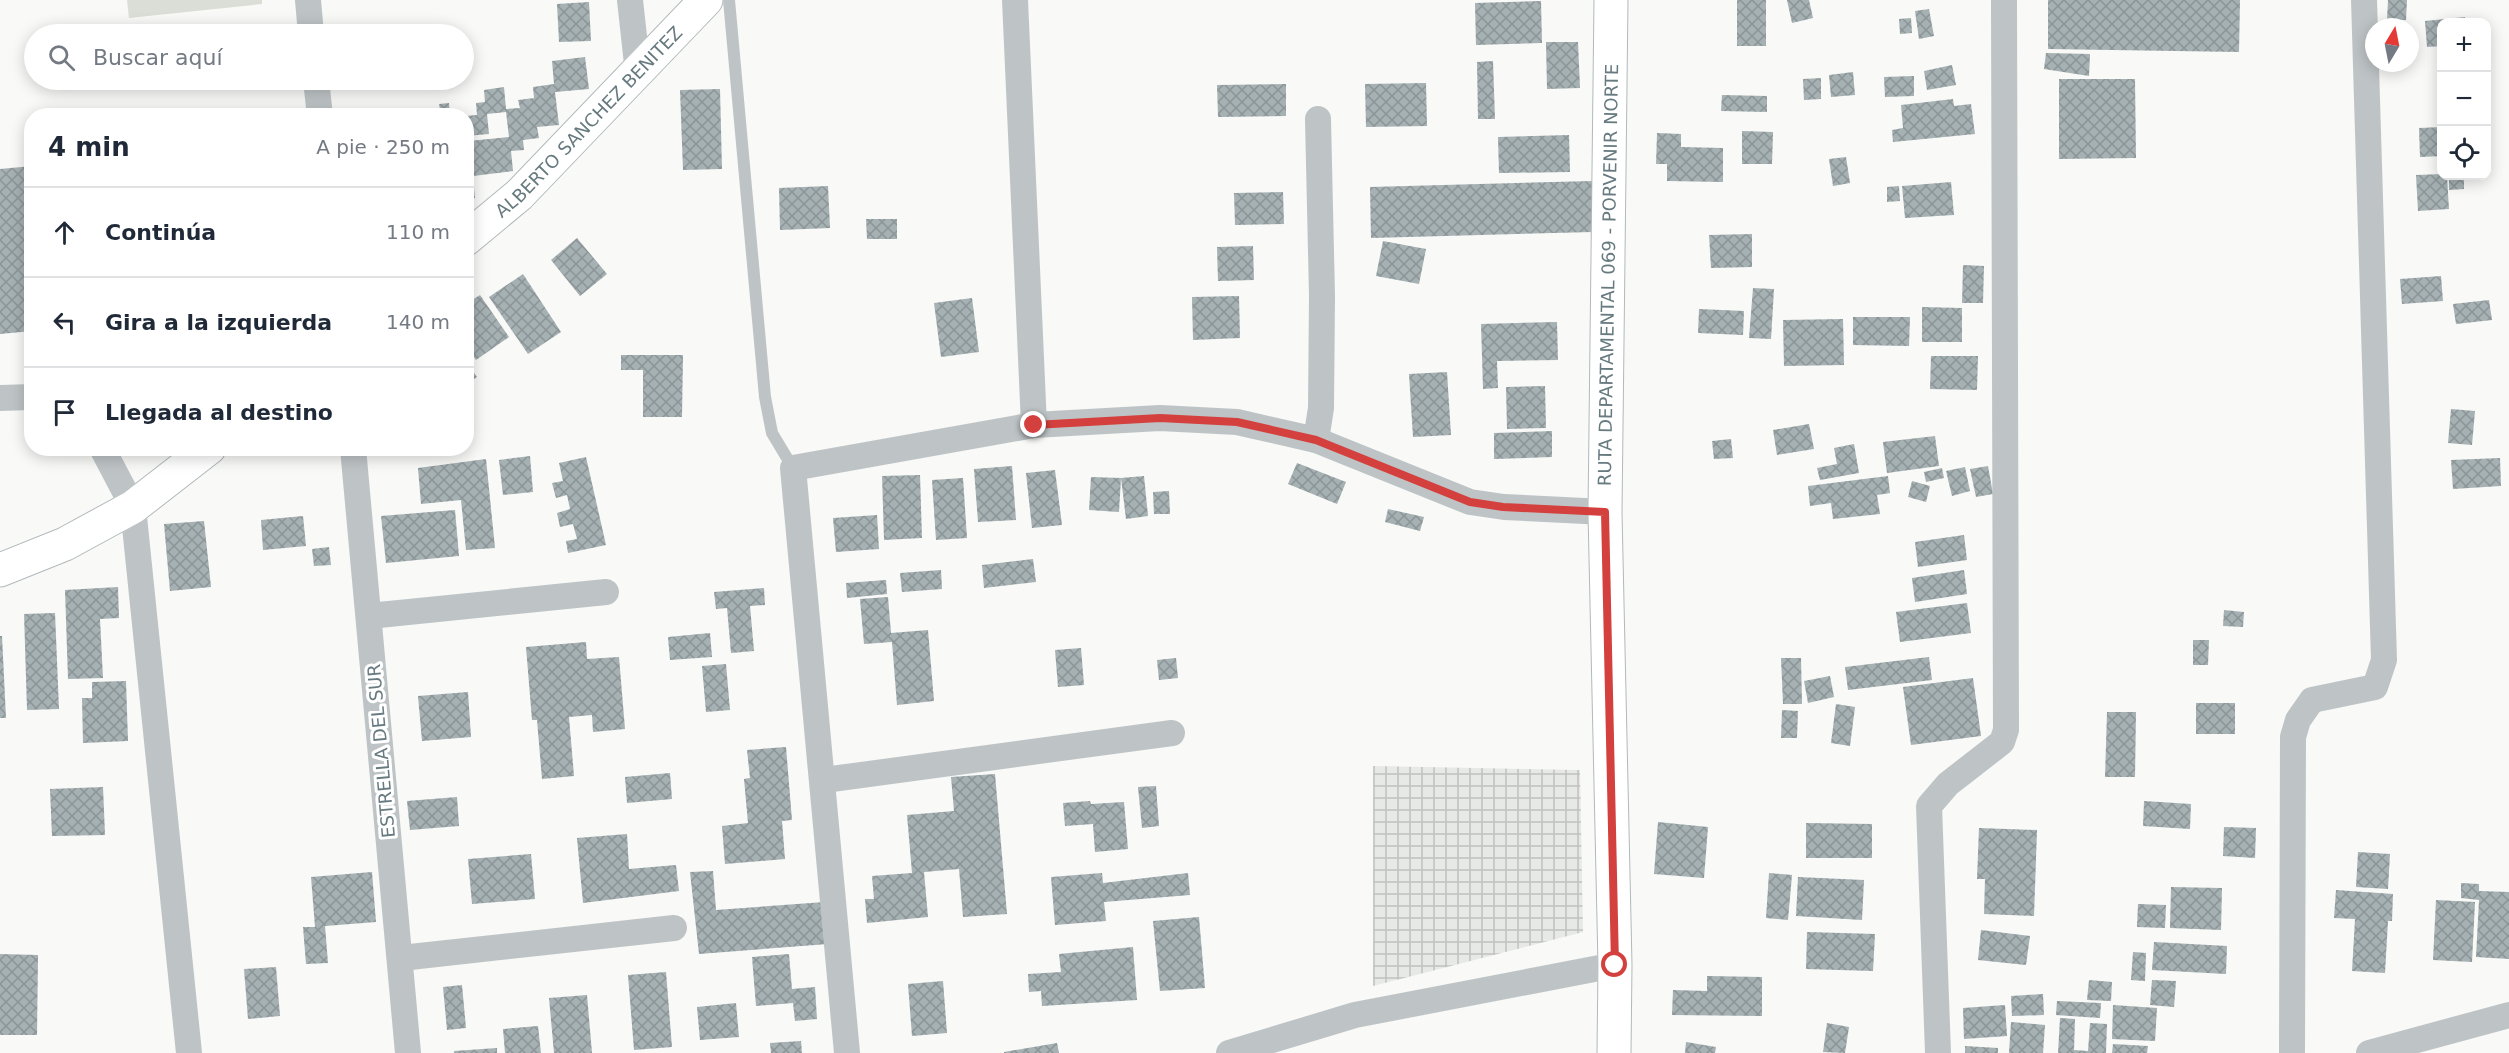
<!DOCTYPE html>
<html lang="es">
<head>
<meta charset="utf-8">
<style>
  :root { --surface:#fff; --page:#f2f2f3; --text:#1f2937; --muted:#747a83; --line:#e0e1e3 }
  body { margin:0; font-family:"DejaVu Sans",sans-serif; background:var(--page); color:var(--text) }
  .controls { position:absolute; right:18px; top:18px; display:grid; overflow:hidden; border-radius:12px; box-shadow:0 3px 15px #0003 }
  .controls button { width:54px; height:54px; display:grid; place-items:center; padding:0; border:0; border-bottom:2px solid var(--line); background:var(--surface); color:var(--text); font:30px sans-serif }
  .compass { position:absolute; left:2365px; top:18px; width:54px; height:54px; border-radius:50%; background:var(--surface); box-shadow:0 3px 15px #0003; rotate:10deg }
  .stop { position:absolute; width:18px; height:18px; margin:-14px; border:4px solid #d4403d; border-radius:50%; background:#fff }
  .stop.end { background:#d4403d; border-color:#fff; box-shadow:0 2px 6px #0008 }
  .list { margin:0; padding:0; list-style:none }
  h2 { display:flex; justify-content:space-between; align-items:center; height:78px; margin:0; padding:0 24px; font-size:26px }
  h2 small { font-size:20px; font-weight:400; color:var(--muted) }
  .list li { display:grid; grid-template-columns:39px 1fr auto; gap:18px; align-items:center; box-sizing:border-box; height:90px; padding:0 24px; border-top:2px solid var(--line) }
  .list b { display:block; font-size:22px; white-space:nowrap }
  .list em { font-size:20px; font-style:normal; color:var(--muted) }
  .icon { flex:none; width:33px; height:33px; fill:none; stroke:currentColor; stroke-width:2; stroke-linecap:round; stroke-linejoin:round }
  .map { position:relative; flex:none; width:2509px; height:1053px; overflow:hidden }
  .search { position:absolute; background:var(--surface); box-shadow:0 3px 15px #0003; left:24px; top:24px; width:450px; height:66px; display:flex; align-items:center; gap:15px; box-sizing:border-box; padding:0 21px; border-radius:33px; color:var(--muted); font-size:22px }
  .panel { position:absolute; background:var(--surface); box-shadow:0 3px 15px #0003; left:24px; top:108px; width:450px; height:348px; border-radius:24px }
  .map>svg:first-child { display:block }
  .industrial { fill:url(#industrial-grid) }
  .grass { fill:#dbded7 }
  .building { fill:url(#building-cross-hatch) }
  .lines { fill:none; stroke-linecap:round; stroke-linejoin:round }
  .secondary-casing { stroke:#b1b9bb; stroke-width:35 }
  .lane { stroke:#bec4c6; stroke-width:12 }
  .street { stroke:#bec4c6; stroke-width:26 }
  .secondary { stroke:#fff; stroke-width:33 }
  .route { stroke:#d4403d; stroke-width:8 }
  .labels { text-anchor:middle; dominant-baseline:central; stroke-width:6; stroke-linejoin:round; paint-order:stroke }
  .street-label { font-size:18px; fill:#667a7f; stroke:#fff }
</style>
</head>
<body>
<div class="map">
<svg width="2509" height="1053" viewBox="0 0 2509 1053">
  <defs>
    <pattern id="industrial-grid" width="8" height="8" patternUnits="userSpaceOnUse" patternTransform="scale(1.5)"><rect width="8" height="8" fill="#e7e9e7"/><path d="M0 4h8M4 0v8" fill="none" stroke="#bfc2c0"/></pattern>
    <pattern id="building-cross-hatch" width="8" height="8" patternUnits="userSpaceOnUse" patternTransform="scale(1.5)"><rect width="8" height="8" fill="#a6b1b3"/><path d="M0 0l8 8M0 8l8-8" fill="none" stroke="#8b9597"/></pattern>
  </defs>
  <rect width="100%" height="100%" fill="#f9f9f7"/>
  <!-- industrial -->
  <polygon class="industrial" points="1373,766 1580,770 1583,932 1373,986"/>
  <!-- grass -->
  <polygon class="grass" points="127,0 262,0 262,4 129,18"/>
  <!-- building -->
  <g class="building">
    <rect x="1737" y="0" width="29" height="46"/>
    <polygon points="1787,0 1809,0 1813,18 1792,23"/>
    <polygon points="2048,0 2240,0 2239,52 2048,49"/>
    <polygon points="2388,0 2407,0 2406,20 2387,20"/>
    <polygon points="1541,1 1542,43 1476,45 1475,3"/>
    <polygon points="589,2 591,41 559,42 557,4"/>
    <polygon points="1929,9 1934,36 1919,39 1915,11"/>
    <polygon points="2465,17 2465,22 2442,22 2442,46 2427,47 2425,21"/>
    <polygon points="1911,18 1912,33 1900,34 1899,19"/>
    <polygon points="1546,42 1578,42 1580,88 1547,89"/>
    <polygon points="2046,53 2090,54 2089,76 2044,69"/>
    <polygon points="585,57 589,89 555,92 559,125 537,127 539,138 523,140 524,150 511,151 513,171 473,176 475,198 466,199 466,162 471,162 469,141 509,137 506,112 487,114 489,134 466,136 466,116 477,115 476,103 485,102 484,90 504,87 506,109 520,108 518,100 534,98 533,87 554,84 552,61"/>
    <polygon points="1493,61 1495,119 1478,119 1477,62"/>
    <polygon points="1952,65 1956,85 1927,90 1924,71"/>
    <polygon points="1853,72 1855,95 1831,97 1829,75"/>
    <polygon points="1914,76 1914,96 1885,97 1884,77"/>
    <polygon points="1821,78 1821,99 1804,100 1803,79"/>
    <polygon points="2059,79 2135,79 2136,158 2059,159"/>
    <polygon points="1426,83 1427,126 1366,127 1365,84"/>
    <polygon points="1286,84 1286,116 1218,117 1217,85"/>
    <polygon points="720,89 722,169 683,170 680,90"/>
    <polygon points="1722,95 1767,96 1767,112 1721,111"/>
    <polygon points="1953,99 1954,106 1971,104 1975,134 1893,142 1892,130 1903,128 1901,105"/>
    <polygon points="449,103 450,116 441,116 439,104"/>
    <polygon points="2442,127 2442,156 2420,157 2419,128"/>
    <polygon points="1742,131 1773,132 1772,164 1742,164"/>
    <polygon points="1657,133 1681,134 1681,147 1723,148 1723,182 1667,181 1667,164 1656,164"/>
    <polygon points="1569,135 1570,172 1499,173 1498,137"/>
    <polygon points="1846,157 1850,183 1833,186 1829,159"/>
    <polygon points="32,166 32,331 0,334 0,169"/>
    <polygon points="2442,174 2447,176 2449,209 2418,211 2416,175"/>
    <polygon points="2449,176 2464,176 2464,189 2449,190"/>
    <polygon points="1592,181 1593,232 1371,238 1370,187"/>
    <polygon points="1951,182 1954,215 1905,218 1902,186"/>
    <polygon points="828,186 830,228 780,230 779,188"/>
    <polygon points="1899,186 1900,201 1887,202 1887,187"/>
    <polygon points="1283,192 1284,224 1235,225 1234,193"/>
    <polygon points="866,219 897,219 897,239 867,239"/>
    <polygon points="1752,234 1752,267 1711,268 1709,235"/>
    <polygon points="577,238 607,274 580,296 551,260"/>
    <polygon points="1383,241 1426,249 1419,284 1376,276"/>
    <polygon points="1253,246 1254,280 1218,281 1217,247"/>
    <polygon points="1963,265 1984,266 1983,303 1962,303"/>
    <polygon points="523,274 561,332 528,354 489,297"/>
    <polygon points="2441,276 2443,301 2402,304 2400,279"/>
    <polygon points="1753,288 1774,289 1771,339 1749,338"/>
    <polygon points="480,295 509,337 476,360 466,346 466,304"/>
    <polygon points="1239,296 1240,338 1193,340 1192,297"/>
    <polygon points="972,298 979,352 941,357 934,303"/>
    <polygon points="2489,300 2492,320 2456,324 2453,304"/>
    <polygon points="1922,307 1962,308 1962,342 1922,342"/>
    <polygon points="1699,309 1744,311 1743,335 1698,333"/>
    <polygon points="1853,317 1910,317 1909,346 1853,345"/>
    <polygon points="1843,319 1844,365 1784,366 1783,320"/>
    <polygon points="1557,322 1558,360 1497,361 1498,388 1483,389 1481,324"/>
    <polygon points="621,355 683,355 682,417 643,417 643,370 621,370"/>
    <polygon points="1931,356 1978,356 1977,390 1930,389"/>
    <polygon points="466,362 477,377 466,384"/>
    <polygon points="1447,372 1451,435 1413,437 1409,374"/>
    <polygon points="1545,386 1546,428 1507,429 1506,387"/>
    <polygon points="2451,409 2475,411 2472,445 2448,443"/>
    <polygon points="1809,424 1814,449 1777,455 1773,430"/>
    <polygon points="1552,431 1552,457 1494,459 1494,433"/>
    <polygon points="1935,436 1939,466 1887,473 1883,442"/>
    <polygon points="1731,439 1733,458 1714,459 1712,441"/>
    <polygon points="1854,444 1859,473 1820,480 1817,468 1837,464 1834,448"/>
    <polygon points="530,456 533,492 503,495 499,460"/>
    <polygon points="586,457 606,545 568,553 566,541 577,539 573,524 560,527 557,513 570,509 567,495 556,498 552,483 563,481 559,463"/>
    <polygon points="2500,458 2501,486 2453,489 2451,460"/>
    <polygon points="486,459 495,548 466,550 461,500 421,504 418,468"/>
    <polygon points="1297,463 1346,482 1337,504 1288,484"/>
    <polygon points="1012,466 1016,520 978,522 974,469"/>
    <polygon points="1988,466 1993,494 1976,497 1970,469"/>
    <polygon points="1965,467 1970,491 1952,496 1946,471"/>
    <polygon points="1942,468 1944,478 1926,482 1924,472"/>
    <polygon points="1055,470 1062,525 1032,528 1026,473"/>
    <polygon points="920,475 922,538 884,540 882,476"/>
    <polygon points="1144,476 1148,516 1126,519 1121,478"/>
    <polygon points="1888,476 1890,493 1877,495 1880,514 1833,519 1831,503 1810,506 1808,486"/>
    <polygon points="1091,477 1121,478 1119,512 1089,510"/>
    <polygon points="963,478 967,538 936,540 932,480"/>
    <polygon points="1912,481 1930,486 1926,502 1908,497"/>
    <polygon points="1169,491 1170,514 1154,514 1153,492"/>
    <polygon points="1388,509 1424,517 1420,531 1385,522"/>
    <polygon points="455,510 459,556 386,563 381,516"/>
    <polygon points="877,515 879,549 836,552 833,518"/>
    <polygon points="303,516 306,546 263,550 261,520"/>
    <polygon points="204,521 211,587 170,591 164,524"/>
    <polygon points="1964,535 1967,560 1918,567 1915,542"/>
    <polygon points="329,547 331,565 314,566 312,549"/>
    <polygon points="1033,559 1036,582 984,588 982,565"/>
    <polygon points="941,570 942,589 902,592 900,573"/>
    <polygon points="1964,570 1967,594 1915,602 1912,578"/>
    <polygon points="886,580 887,594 847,598 846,583"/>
    <polygon points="118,587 119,618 100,619 103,678 68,679 65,590"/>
    <polygon points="764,588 765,605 750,606 754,651 731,653 727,608 716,609 714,592"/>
    <polygon points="888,597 891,633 928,630 934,701 897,705 892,642 864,644 860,599"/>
    <polygon points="1967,603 1971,633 1900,642 1896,612"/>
    <polygon points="2224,610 2244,612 2243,627 2223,626"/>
    <polygon points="55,613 59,709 27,710 24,614"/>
    <polygon points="710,633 712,657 670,660 668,637"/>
    <polygon points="0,636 2,636 6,718 0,718"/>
    <polygon points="2193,640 2209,640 2208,665 2193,665"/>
    <polygon points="586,642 587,659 619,657 625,729 593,732 592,715 569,717 574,776 542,779 537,720 532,720 526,647"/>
    <polygon points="1081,648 1084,685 1058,687 1055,650"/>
    <polygon points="1929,657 1932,680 1848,690 1845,667"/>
    <polygon points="1176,658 1178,678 1159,680 1157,660"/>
    <polygon points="1781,658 1801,658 1802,704 1783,704"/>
    <polygon points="726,664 730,710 706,712 702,666"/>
    <polygon points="1830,676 1834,697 1808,703 1804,681"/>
    <polygon points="1973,678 1981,736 1911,745 1903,687"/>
    <polygon points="126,681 128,741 83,743 82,698 92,698 92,682"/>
    <polygon points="468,692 471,737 422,741 418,696"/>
    <rect x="2196" y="703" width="39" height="31"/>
    <polygon points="1836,704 1855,707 1850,746 1831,743"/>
    <polygon points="1782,710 1798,711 1797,738 1781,738"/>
    <polygon points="2107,712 2136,712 2135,777 2105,777"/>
    <polygon points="786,747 792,820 782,821 785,859 725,864 722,826 748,823 744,779 750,778 747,750"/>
    <polygon points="670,773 672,799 627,803 625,777"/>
    <polygon points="995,774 1007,914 963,917 959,869 924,872 928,917 867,923 865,899 874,899 872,876 912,873 907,815 954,811 951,777"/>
    <polygon points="1156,786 1159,826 1142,828 1138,787"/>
    <polygon points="103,787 105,835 52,836 50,789"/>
    <polygon points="457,797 459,826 410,830 407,801"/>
    <polygon points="1090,801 1091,804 1124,802 1128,849 1095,852 1093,824 1065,826 1063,803"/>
    <polygon points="2144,801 2191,804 2190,829 2143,826"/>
    <polygon points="1658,822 1708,827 1704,878 1654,874"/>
    <polygon points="1806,823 1872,824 1872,858 1806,858"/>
    <polygon points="2224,827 2256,828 2255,858 2223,856"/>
    <polygon points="1979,828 2037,830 2034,916 1984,914 1985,879 1977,879"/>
    <polygon points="627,834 629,869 676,865 679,891 583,903 577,838"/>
    <polygon points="2358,852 2390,854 2388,889 2356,887"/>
    <polygon points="531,854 535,899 472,904 468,859"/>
    <polygon points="713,871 716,910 825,902 828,944 699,954 690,872"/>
    <polygon points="372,872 376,922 325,926 328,963 306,964 303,927 315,927 311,877"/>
    <polygon points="1102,873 1103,883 1188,873 1190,895 1104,902 1106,921 1055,925 1051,877"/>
    <polygon points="1769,873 1792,875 1788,920 1766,918"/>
    <polygon points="1798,877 1864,880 1862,920 1796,916"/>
    <polygon points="2461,883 2479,884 2479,891 2509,892 2509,959 2476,957 2479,900 2461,898"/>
    <polygon points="2171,887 2222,888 2221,930 2170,928"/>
    <polygon points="2336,890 2393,894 2392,921 2388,921 2385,973 2352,971 2355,919 2334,918"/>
    <polygon points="2436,900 2475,902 2472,962 2433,960"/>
    <polygon points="2138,904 2166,905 2165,928 2137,927"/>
    <polygon points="1199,917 1205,988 1160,991 1153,921"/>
    <polygon points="1981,930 2030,936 2026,965 1978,960"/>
    <polygon points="1807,932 1875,934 1873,971 1806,969"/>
    <polygon points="2154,942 2227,946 2226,974 2152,970"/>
    <polygon points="1133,947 1137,1000 1042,1006 1041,991 1029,992 1028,974 1061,972 1059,954"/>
    <polygon points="2133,952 2146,953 2145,981 2131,980"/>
    <polygon points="0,954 38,955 37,1035 0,1035"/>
    <polygon points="789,954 792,989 815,987 817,1019 795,1021 793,1003 756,1006 752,957"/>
    <polygon points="276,967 280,1016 248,1019 244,969"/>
    <polygon points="666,972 672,1047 634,1050 628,975"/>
    <polygon points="1707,976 1762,977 1762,1016 1672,1015 1673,990 1707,991"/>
    <polygon points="2089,980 2112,982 2111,1001 2087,1000"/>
    <polygon points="2152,980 2176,981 2174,1007 2150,1005"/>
    <polygon points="943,981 947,1033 912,1036 908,984"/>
    <polygon points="462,985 466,1028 447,1030 443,987"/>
    <polygon points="2043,994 2044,1015 2012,1016 2011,996"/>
    <polygon points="587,995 592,1053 554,1053 549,998"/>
    <polygon points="2057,1001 2101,1003 2100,1018 2056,1015"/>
    <polygon points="736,1003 739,1037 700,1040 697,1007"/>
    <polygon points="2005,1005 2007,1036 1964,1039 1963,1008"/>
    <polygon points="2113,1005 2157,1008 2155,1041 2112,1039"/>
    <polygon points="2060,1018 2075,1019 2074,1050 2088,1051 2090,1023 2107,1024 2106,1053 2058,1053"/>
    <polygon points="2011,1022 2045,1025 2043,1053 2009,1053"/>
    <polygon points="1827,1023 1849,1027 1845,1053 1823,1052"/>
    <polygon points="538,1026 541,1053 505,1053 503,1029"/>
    <polygon points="801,1041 802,1053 771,1053 770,1043"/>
    <polygon points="1686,1042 1716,1047 1715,1053 1685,1053"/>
    <polygon points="1057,1043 1059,1053 1004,1053 1004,1052"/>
    <polygon points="2113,1044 2148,1046 2147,1053 2112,1053"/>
    <polygon points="1965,1046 1998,1048 1998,1053 1965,1053"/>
    <polygon points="497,1048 497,1053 454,1053 454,1051"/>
  </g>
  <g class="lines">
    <!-- secondary casing -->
    <g class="secondary-casing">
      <g id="secondary">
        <polyline points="1611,0 1605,512 1615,965 1614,1053"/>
        <path id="s1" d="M466 239 519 195 706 0"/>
        <polyline points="0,570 65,544 133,507 209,448"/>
      </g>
    </g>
    <!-- lane -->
    <polyline class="lane" points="729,0 765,397 772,433 793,468"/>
    <!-- street -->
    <g class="street">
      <polyline points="308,0 311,34"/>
      <polyline points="630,0 638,73"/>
      <polyline points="1015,0 1034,425"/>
      <polyline points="316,80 320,116"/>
      <polyline points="0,398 32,397"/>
      <polyline points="1316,440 1321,408 1322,296 1318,119"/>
      <polyline points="102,448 133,507 189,1053"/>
      <polyline points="353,448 408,1053"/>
      <polyline points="369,616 606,592"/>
      <polyline points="824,780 1172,733"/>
      <polyline points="401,958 674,928"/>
      <polyline points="847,1053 793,468 1034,425 1160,418 1237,422 1316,440 1470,502 1504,507 1605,512"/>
      <polyline points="1229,1053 1355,1015 1615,965"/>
      <polyline points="1938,1053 1929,806 1948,784 2002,742 2006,730 2004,0"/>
      <polyline points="2292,1053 2293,737 2298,720 2312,700 2375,687 2384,660 2364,0"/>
      <polyline points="2369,1053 2509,1015"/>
    </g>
    <!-- secondary -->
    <use href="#secondary" class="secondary"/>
  </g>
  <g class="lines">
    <!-- route -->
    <polyline class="route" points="1034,425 1160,418 1237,422 1316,440 1470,502 1503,507 1605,512 1615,965"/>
  </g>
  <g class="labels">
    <!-- street labels -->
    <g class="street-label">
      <text stroke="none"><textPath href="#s1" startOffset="170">ALBERTO SANCHEZ BENITEZ</textPath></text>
      <text transform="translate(1608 275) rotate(-89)">RUTA DEPARTAMENTAL 069 - PORVENIR NORTE</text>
      <text transform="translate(381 751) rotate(-95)">ESTRELLA DEL SUR</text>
    </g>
  </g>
</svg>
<div class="controls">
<button>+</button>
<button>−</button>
<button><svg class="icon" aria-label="locate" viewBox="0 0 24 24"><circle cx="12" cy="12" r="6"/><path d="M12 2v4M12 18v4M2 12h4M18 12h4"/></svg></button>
</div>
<svg class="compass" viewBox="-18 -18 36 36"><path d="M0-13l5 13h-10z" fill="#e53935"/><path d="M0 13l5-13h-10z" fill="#747a83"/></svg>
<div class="stop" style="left:1615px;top:965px"></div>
<div class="stop end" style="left:1034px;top:425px"></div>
<div class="search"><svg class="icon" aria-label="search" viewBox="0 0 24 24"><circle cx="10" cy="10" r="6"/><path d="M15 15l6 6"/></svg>Buscar aquí</div>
<section class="panel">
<h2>4 min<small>A pie · 250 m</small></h2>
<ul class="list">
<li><svg class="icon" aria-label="ahead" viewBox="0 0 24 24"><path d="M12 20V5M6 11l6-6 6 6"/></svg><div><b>Continúa</b></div><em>110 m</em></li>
<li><svg class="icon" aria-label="left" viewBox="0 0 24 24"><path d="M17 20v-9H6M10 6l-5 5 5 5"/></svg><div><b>Gira a la izquierda</b></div><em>140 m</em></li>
<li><svg class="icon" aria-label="arrive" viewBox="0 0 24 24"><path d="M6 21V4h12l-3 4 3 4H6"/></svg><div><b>Llegada al destino</b></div></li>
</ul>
</section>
</div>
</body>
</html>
